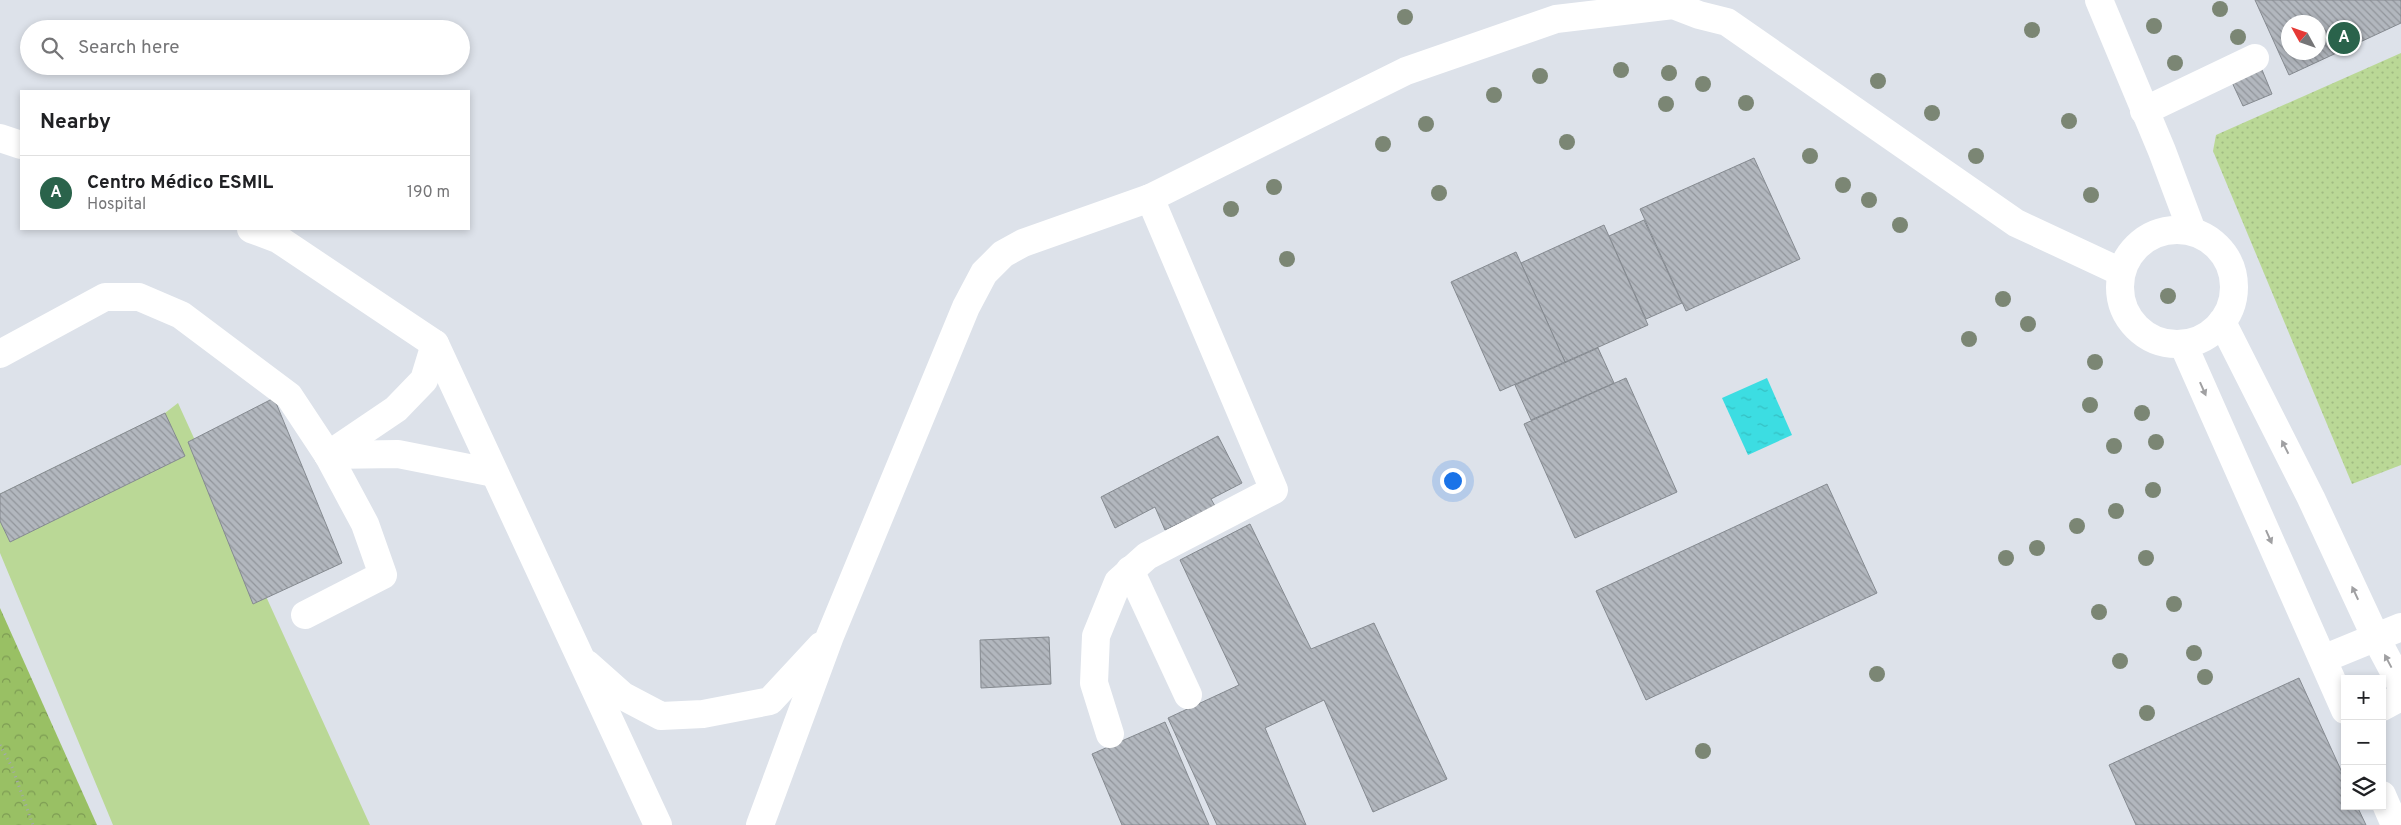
<!DOCTYPE html>
<html lang="en">
<head>
<meta charset="utf-8">
<style>
  :root { --surface:#fff; --page:#f2f2f2; --text:#202124; --muted:#757577; --line:#e0e0e0; --accent:#2a634b }
  body { margin:0; font-family:Overpass,sans-serif; background:var(--page); color:var(--text) }
  .controls { position:absolute; right:15px; bottom:15px; display:grid; overflow:hidden; border-radius:0px; box-shadow:0 2px 8px #0003 }
  .controls button { width:45px; height:45px; display:grid; place-items:center; padding:0; border:0; border-bottom:1px solid var(--line); background:var(--surface); color:var(--text); font:25px sans-serif }
  .compass { position:absolute; left:2281px; top:15px; width:45px; height:45px; border-radius:50%; background:var(--surface); box-shadow:0 2px 8px #0003; rotate:310deg }
  .you { position:absolute; left:1452px; top:480px; width:18px; height:18px; margin:-12px; border:4px solid #fff; border-radius:50%; background:#1a73e8; box-shadow:0 0 0 8px #1a73e833 }
  .badge { display:grid; place-items:center; width:32px; height:32px; border-radius:50%; background:var(--accent); color:#fff; font-size:16px; font-weight:700 }
  .pin { position:absolute; translate:-50% -50%; border:2px solid #fff; box-shadow:0 1px 5px #0006 }
  .list { margin:0; padding:0; list-style:none }
  h2 { display:flex; justify-content:space-between; align-items:center; height:65px; margin:0; padding:0 20px; font-size:21px }
  h2 small { font-size:16px; font-weight:400; color:var(--muted) }
  .list li { display:grid; grid-template-columns:32px 1fr auto; gap:15px; align-items:center; box-sizing:border-box; height:75px; padding:0 20px; border-top:1px solid var(--line) }
  .list b { display:block; font-size:19px; white-space:nowrap }
  .list p { margin:0; font-size:16px; white-space:nowrap; color:var(--muted) }
  .list em { font-size:16px; font-style:normal; color:var(--muted) }
  .icon { flex:none; width:28px; height:28px; fill:none; stroke:currentColor; stroke-width:2; stroke-linecap:round; stroke-linejoin:round }
  .map { position:relative; flex:none; width:2401px; height:825px; overflow:hidden }
  .search { position:absolute; background:var(--surface); box-shadow:0 2px 8px #0003; left:20px; top:20px; width:450px; height:55px; display:flex; align-items:center; gap:12px; box-sizing:border-box; padding:0 18px; border-radius:28px; color:var(--muted); font-size:19px }
  .panel { position:absolute; background:var(--surface); box-shadow:0 2px 8px #0003; left:20px; top:90px; width:450px; height:140px; border-radius:0px }
  .map>svg:first-child { display:block }
  .forest { fill:url(#forest-crowns) }
  .park { fill:url(#park-dots) }
  .garden { fill:#bad896 }
  .water { fill:url(#water-ripples) }
  .building { fill:url(#building-back-hatch); stroke:#858a90; fill-rule:evenodd }
  .lines { fill:none; stroke-linecap:round; stroke-linejoin:round }
  .path { stroke:#a4a8af; stroke-width:3; stroke-dasharray:1 4; stroke-linecap:butt }
  .minor { stroke:#fff; stroke-width:28 }
  .tree { fill:#7b8674 }
  .oneway { fill:#a0a0a2 }
</style>
</head>
<body>
<div class="map">
<svg width="2401" height="825" viewBox="0 0 2401 825">
  <defs>
    <pattern id="forest-crowns" width="20" height="18" patternUnits="userSpaceOnUse" patternTransform="scale(1.25)"><rect width="20" height="18" fill="#99c064"/><path d="M2 6a3 3 0 1 1 6 0M12 15a3 3 0 1 1 6 0" fill="none" stroke="#7d9c53"/></pattern>
    <pattern id="park-dots" width="8" height="8" patternUnits="userSpaceOnUse" patternTransform="scale(1.25)"><rect width="8" height="8" fill="#bad896"/><path d="M2 2h.1M6 6h.1" fill="none" stroke="#a0ba82" stroke-width="1.8" stroke-linecap="round"/></pattern>
    <pattern id="water-ripples" width="26" height="14" patternUnits="userSpaceOnUse" patternTransform="scale(1.25)"><rect width="26" height="14" fill="#3cdde2"/><path d="M2 4q2-2 4 0t4 0M15 11q2-2 4 0t4 0" fill="none" stroke="#35bec2"/></pattern>
    <pattern id="building-back-hatch" width="6" height="6" patternUnits="userSpaceOnUse" patternTransform="scale(1.25)"><rect width="6" height="6" fill="#b2b7be"/><path d="M-1 5l2 2M0 0l6 6M5-1l2 2" fill="none" stroke="#91959b"/></pattern>
  </defs>
  <rect width="100%" height="100%" fill="#dde2ea"/>
  <!-- forest -->
  <polygon class="forest" points="0,608 97,825 0,825"/>
  <!-- park -->
  <polygon class="park" points="2401,53 2401,465 2352,484 2213,151 2216,135"/>
  <!-- garden -->
  <polygon class="garden" points="178,403 370,825 113,825 0,553 0,494 165,413"/>
  <!-- water -->
  <polygon class="water" points="1767,378 1792,435 1748,455 1722,398"/>
  <!-- building -->
  <g class="building">
    <path d="M2255 0H2401V23L2289 75ZM2288 22H2318V52H2288Z"/>
    <polygon points="2260,65 2272,94 2243,106 2230,78"/>
    <polygon points="1754,158 1800,259 1686,311 1640,209"/>
    <polygon points="1644,220 1682,303 1646,319 1609,236"/>
    <polygon points="1604,225 1648,325 1565,362 1521,263"/>
    <polygon points="1516,252 1565,362 1500,391 1451,282"/>
    <polygon points="1598,348 1614,383 1531,420 1515,385"/>
    <polygon points="1626,378 1677,492 1575,538 1524,424"/>
    <polygon points="274,398 342,563 253,604 188,442"/>
    <polygon points="165,413 185,456 10,542 0,521 0,494"/>
    <polygon points="1218,436 1242,483 1211,499 1215,506 1165,530 1155,507 1115,528 1101,497"/>
    <polygon points="1827,484 1877,593 1646,700 1596,591"/>
    <polygon points="1250,524 1311,649 1374,623 1447,779 1373,812 1324,700 1265,728 1306,825 1217,825 1168,718 1239,685 1180,560"/>
    <polygon points="1049,637 1051,684 981,688 980,640"/>
    <polygon points="2299,678 2345,779 2345,806 2357,806 2366,825 2136,825 2109,765"/>
    <polygon points="1165,722 1209,825 1122,825 1092,754"/>
  </g>
  <g class="lines">
    <!-- path -->
    <polyline class="path" points="0,745 12,767 33,825"/>
    <!-- minor -->
    <g class="minor">
      <polyline points="2099,0 2162,151 2192,231"/>
      <polyline points="2144,111 2255,58"/>
      <polyline points="0,138 21,145"/>
      <polyline points="251,229 278,239 435,344 658,825"/>
      <circle cx="2177" cy="287" r="57"/>
      <polyline points="2222,322 2311,498 2376,638 2401,685"/>
      <polyline points="2183,344 2345,710"/>
      <polyline points="0,354 105,297 139,297 181,315 289,396 328,455 365,524 383,575 305,615"/>
      <polyline points="328,455 398,454 494,473"/>
      <polyline points="328,455 396,409 424,380 435,344"/>
      <polyline points="1130,570 1188,695"/>
      <polyline points="2323,659 2401,627"/>
      <polyline points="587,664 623,696 661,716 703,714 770,701 821,646"/>
      <polyline points="2382,707 2401,697"/>
      <polyline points="1110,734 1094,683 1096,636 1118,582 1147,556 1274,490 1150,198"/>
      <polyline points="2382,795 2395,825"/>
      <polyline points="760,825 830,636 966,307 984,273 1003,254 1023,243 1150,198 1406,71 1556,19 1673,5 1699,15 1727,22 2016,223 2121,272"/>
    </g>
  </g>
  <!-- trees -->
  <g class="tree">
    <circle cx="2220" cy="9" r="8"/>
    <circle cx="1405" cy="17" r="8"/>
    <circle cx="2154" cy="26" r="8"/>
    <circle cx="2032" cy="30" r="8"/>
    <circle cx="2238" cy="37" r="8"/>
    <circle cx="2175" cy="63" r="8"/>
    <circle cx="1621" cy="70" r="8"/>
    <circle cx="1669" cy="73" r="8"/>
    <circle cx="1540" cy="76" r="8"/>
    <circle cx="1878" cy="81" r="8"/>
    <circle cx="1703" cy="84" r="8"/>
    <circle cx="1494" cy="95" r="8"/>
    <circle cx="1746" cy="103" r="8"/>
    <circle cx="1666" cy="104" r="8"/>
    <circle cx="1932" cy="113" r="8"/>
    <circle cx="2069" cy="121" r="8"/>
    <circle cx="1426" cy="124" r="8"/>
    <circle cx="1567" cy="142" r="8"/>
    <circle cx="1383" cy="144" r="8"/>
    <circle cx="1810" cy="156" r="8"/>
    <circle cx="1976" cy="156" r="8"/>
    <circle cx="1843" cy="185" r="8"/>
    <circle cx="1274" cy="187" r="8"/>
    <circle cx="1439" cy="193" r="8"/>
    <circle cx="2091" cy="195" r="8"/>
    <circle cx="1869" cy="200" r="8"/>
    <circle cx="1231" cy="209" r="8"/>
    <circle cx="1900" cy="225" r="8"/>
    <circle cx="1287" cy="259" r="8"/>
    <circle cx="2168" cy="296" r="8"/>
    <circle cx="2003" cy="299" r="8"/>
    <circle cx="2028" cy="324" r="8"/>
    <circle cx="1969" cy="339" r="8"/>
    <circle cx="2095" cy="362" r="8"/>
    <circle cx="2090" cy="405" r="8"/>
    <circle cx="2142" cy="413" r="8"/>
    <circle cx="2156" cy="442" r="8"/>
    <circle cx="2114" cy="446" r="8"/>
    <circle cx="2153" cy="490" r="8"/>
    <circle cx="2116" cy="511" r="8"/>
    <circle cx="2077" cy="526" r="8"/>
    <circle cx="2037" cy="548" r="8"/>
    <circle cx="2006" cy="558" r="8"/>
    <circle cx="2146" cy="558" r="8"/>
    <circle cx="2174" cy="604" r="8"/>
    <circle cx="2099" cy="612" r="8"/>
    <circle cx="2194" cy="653" r="8"/>
    <circle cx="2120" cy="661" r="8"/>
    <circle cx="1877" cy="674" r="8"/>
    <circle cx="2205" cy="677" r="8"/>
    <circle cx="2147" cy="713" r="8"/>
    <circle cx="1703" cy="751" r="8"/>
  </g>
  <!-- one-way arrows -->
  <defs><path id="oneway-solid" d="M-6-.8H1V-3.2L6.5 0L1 3.2V.8H-6Z" transform="scale(1.25)"/></defs>
  <g class="oneway">
    <use href="#oneway-solid" transform="translate(2203 389) rotate(66)"/>
    <use href="#oneway-solid" transform="translate(2285 447) rotate(-117)"/>
    <use href="#oneway-solid" transform="translate(2269 537) rotate(66)"/>
    <use href="#oneway-solid" transform="translate(2355 593) rotate(-115)"/>
    <use href="#oneway-solid" transform="translate(2388 661) rotate(-118)"/>
  </g>
</svg>
<div class="controls">
<button>+</button>
<button>−</button>
<button><svg class="icon" aria-label="layers" viewBox="0 0 24 24"><path d="M12 4l9 5-9 5-9-5zM3 14l9 5 9-5"/></svg></button>
</div>
<svg class="compass" viewBox="-18 -18 36 36"><path d="M0-13l5 13h-10z" fill="#e53935"/><path d="M0 13l5-13h-10z" fill="#757577"/></svg>
<div class="you"></div>
<div class="pin badge" style="left:2344px;top:38px">A</div>
<div class="search"><svg class="icon" aria-label="search" viewBox="0 0 24 24"><circle cx="10" cy="10" r="6"/><path d="M15 15l6 6"/></svg>Search here</div>
<section class="panel">
<h2>Nearby<small></small></h2>
<ul class="list">
<li><span class="badge">A</span><div><b>Centro Médico ESMIL</b><p>Hospital</p></div><em>190 m</em></li>
</ul>
</section>
</div>
</body>
</html>
